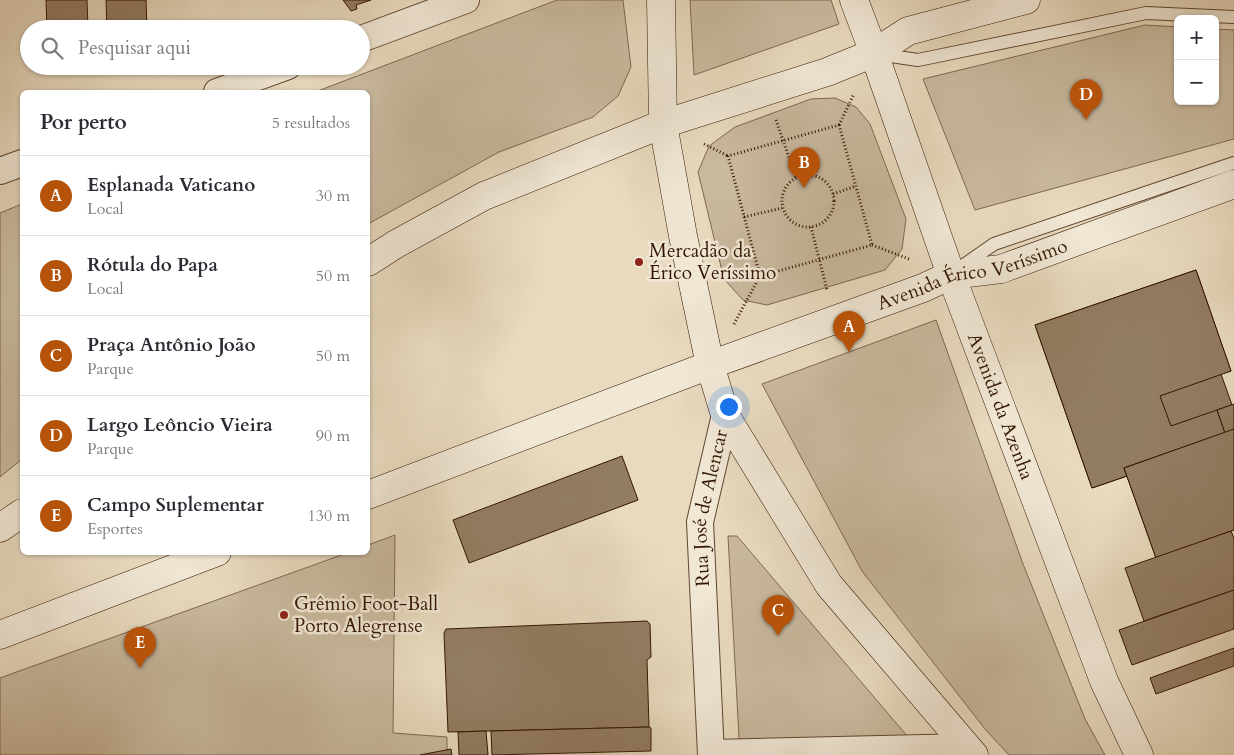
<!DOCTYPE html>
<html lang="pt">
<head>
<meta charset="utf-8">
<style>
  :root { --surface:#fff; --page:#f7f7f7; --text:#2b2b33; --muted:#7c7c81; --line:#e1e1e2; --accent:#b45309 }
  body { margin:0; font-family:Cardo,serif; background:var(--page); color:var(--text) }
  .controls { position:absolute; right:15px; top:15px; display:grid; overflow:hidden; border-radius:8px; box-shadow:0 1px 4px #0004 }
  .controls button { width:45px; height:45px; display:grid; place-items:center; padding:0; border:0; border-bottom:1px solid var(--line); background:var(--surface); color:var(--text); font:25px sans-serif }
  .you { position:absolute; left:728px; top:406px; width:18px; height:18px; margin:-12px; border:4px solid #fff; border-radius:50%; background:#1a73e8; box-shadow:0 0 0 8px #1a73e833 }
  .badge { display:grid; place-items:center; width:32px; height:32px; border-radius:50%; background:var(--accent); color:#fff; font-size:16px; font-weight:700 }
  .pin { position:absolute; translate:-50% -41px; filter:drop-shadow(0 1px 2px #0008) }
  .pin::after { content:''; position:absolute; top:26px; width:18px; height:15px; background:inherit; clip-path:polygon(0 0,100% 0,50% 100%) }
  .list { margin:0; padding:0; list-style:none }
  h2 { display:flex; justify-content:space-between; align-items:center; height:65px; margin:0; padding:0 20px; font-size:21px }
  h2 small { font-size:16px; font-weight:400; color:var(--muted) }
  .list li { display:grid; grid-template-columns:32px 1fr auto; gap:15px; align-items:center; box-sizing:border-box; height:80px; padding:0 20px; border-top:1px solid var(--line) }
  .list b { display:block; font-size:19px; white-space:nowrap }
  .list p { margin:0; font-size:16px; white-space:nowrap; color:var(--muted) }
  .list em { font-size:16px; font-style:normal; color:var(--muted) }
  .icon { flex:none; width:28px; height:28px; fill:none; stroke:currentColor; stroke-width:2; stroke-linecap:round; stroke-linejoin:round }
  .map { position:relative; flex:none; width:1234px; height:755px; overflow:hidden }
  .search { position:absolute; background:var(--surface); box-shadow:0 1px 4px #0004; left:20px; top:20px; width:350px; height:55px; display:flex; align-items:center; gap:12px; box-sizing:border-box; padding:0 18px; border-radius:28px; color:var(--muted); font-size:19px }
  .panel { position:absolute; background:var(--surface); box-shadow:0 1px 4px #0004; left:20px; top:90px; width:350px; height:465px; border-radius:8px }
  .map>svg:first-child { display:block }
  .green { fill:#c9b99f; stroke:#7e6850 }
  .building { fill:#927c63; stroke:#341600 }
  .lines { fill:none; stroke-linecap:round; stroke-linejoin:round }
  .service-casing { stroke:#614730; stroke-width:14 }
  .minor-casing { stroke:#614730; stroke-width:28 }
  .secondary-casing { stroke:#341600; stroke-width:29 }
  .path { stroke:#341600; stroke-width:3; stroke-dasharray:1 2.5; stroke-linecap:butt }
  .service { stroke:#f0e7d5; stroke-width:12 }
  .minor { stroke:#f0e7d5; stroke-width:26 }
  .secondary { stroke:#f0e7d5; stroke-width:28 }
  .poi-dot { fill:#8f2418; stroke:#f0e7d5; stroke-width:2 }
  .labels { text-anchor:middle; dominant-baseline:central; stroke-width:5; stroke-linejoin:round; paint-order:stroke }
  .poi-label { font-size:19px; fill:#341600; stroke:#f0e7d5; text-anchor:start }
  .street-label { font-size:19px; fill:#341600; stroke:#f0e7d5 }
</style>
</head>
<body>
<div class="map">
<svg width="1234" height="755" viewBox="0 0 1234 755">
  <rect width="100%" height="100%" fill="#e8dabf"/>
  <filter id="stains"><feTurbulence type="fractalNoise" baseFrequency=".004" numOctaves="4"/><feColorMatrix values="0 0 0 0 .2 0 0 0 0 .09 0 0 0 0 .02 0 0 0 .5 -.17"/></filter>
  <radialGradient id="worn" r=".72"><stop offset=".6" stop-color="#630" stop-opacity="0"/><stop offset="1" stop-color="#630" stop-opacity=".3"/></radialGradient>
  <!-- green -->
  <g class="green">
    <polygon points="557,0 623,0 631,67 618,96 593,117 499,152 368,224 368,92 315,92"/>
    <polygon points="690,0 831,0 839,24 694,75"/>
    <polygon points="1145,25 1178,27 1178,101 1215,101 1215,29 1234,30 1234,139 975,210 923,79"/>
    <polygon points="835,98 856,107 870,124 906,219 902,249 885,270 767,305 743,300 724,279 698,172 709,146 735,127 811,99"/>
    <polygon points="22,204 22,459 0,477 0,213"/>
    <polygon points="936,320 1023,564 1085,719 1105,755 1009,755 985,729 862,571 762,384"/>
    <polygon points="395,535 393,733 447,737 447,755 0,755 0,678 347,553 368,552 368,545"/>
    <polygon points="728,536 737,536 908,737 740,755"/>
  </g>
  <!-- building -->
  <g class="building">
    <polygon points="46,0 87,0 88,29 47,29"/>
    <polygon points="106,0 146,0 147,29 107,29"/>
    <polygon points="343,0 371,0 356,5 357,9 351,11"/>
    <polygon points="1196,270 1231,371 1221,374 1232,405 1217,410 1225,433 1124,468 1127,476 1092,488 1035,325"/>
    <polygon points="1196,270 1231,371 1160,396 1171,426 1217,410 1225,433 1124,468 1127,476 1092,488 1035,325"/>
    <polygon points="1234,404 1234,530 1156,558 1124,468 1225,433 1217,410"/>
    <polygon points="1234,429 1234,530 1156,558 1124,468"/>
    <polygon points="622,456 638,500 469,563 453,520"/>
    <polygon points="1231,531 1234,538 1234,590 1144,621 1125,568"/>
    <polygon points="1234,590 1234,629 1132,665 1119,630"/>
    <polygon points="647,621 650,624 651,657 647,660 649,727 448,732 444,633 446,629"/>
    <polygon points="1234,648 1234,666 1156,694 1150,678"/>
    <polygon points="649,727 651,728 651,751 492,755 491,731"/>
    <polygon points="486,731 488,755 459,755 458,732"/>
    <polygon points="451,749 452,755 420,755"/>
  </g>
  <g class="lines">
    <!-- service casing -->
    <g class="service-casing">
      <g id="service">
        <polyline points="877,54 918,60 1146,13 1234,17"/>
        <polyline points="961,267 994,244 1234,163"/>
      </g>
    </g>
    <!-- minor casing -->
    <g class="minor-casing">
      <g id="minor">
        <polyline points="361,39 466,0"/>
        <polyline points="217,92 288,66"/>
        <polyline points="0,171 22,163"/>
        <polyline points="711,753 967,747"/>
        <path id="s1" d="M711 755 700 522 725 415"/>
      </g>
    </g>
    <!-- secondary casing -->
    <g class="secondary-casing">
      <g id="secondary">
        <polyline points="661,0 663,124 683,236 710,365 725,415 829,585 974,755"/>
        <path id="s2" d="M854 0 874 53 951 275 1104 681 1139 755"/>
        <polyline points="368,262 396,244 484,196 663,124 827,72 874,53 908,31 1026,0"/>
        <path id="s3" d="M368 495 710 365 923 288 951 275 1001 269 1234 184"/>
        <polyline points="0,528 22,513"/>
        <polyline points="0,635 217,552"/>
      </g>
    </g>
    <!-- path -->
    <g class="path">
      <polyline points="776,120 796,178"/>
      <polygon points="839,125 872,245 760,276 728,156"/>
      <polyline points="839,125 854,94"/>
      <polyline points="704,144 728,156"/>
      <circle cx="808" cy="201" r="26"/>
      <polyline points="833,194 856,186"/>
      <polyline points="744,217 782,208"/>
      <polyline points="811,227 827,290"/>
      <polyline points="872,245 909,259"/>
      <polyline points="734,324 760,276"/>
    </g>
    <!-- service -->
    <use href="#service" class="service"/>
    <!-- minor -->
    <use href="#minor" class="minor"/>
    <!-- secondary -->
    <use href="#secondary" class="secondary"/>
  </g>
  <!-- markers -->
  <g class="poi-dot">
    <circle cx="639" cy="262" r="5"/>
    <circle cx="284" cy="615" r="5"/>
  </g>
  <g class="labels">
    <!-- poi labels -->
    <g class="poi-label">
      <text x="649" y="251">Mercadão da<tspan x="649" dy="22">Érico Veríssimo</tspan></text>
      <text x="294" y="604">Grêmio Foot-Ball<tspan x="294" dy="22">Porto Alegrense</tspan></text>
    </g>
    <!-- street labels -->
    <g class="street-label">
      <text stroke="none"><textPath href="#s3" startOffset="644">Avenida Érico Veríssimo</textPath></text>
      <text stroke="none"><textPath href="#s2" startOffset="432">Avenida da Azenha</textPath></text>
      <text stroke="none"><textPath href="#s1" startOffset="248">Rua José de Alencar</textPath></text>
    </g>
  </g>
  <rect width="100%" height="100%" filter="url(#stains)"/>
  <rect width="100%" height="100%" fill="url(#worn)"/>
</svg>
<div class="controls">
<button>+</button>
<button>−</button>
</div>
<div class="you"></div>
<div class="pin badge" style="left:849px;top:352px">A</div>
<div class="pin badge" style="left:804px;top:188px">B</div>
<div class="pin badge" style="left:778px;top:636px">C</div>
<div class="pin badge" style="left:1086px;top:120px">D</div>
<div class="pin badge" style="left:140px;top:668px">E</div>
<div class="search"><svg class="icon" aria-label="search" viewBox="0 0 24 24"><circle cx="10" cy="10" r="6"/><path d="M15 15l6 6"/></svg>Pesquisar aqui</div>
<section class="panel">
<h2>Por perto<small>5 resultados</small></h2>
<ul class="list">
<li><span class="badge">A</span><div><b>Esplanada Vaticano</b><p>Local</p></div><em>30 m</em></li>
<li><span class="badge">B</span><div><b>Rótula do Papa</b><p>Local</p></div><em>50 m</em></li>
<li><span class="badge">C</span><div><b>Praça Antônio João</b><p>Parque</p></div><em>50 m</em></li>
<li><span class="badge">D</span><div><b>Largo Leôncio Vieira</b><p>Parque</p></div><em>90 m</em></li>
<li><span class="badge">E</span><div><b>Campo Suplementar</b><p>Esportes</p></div><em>130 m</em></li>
</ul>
</section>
</div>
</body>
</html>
